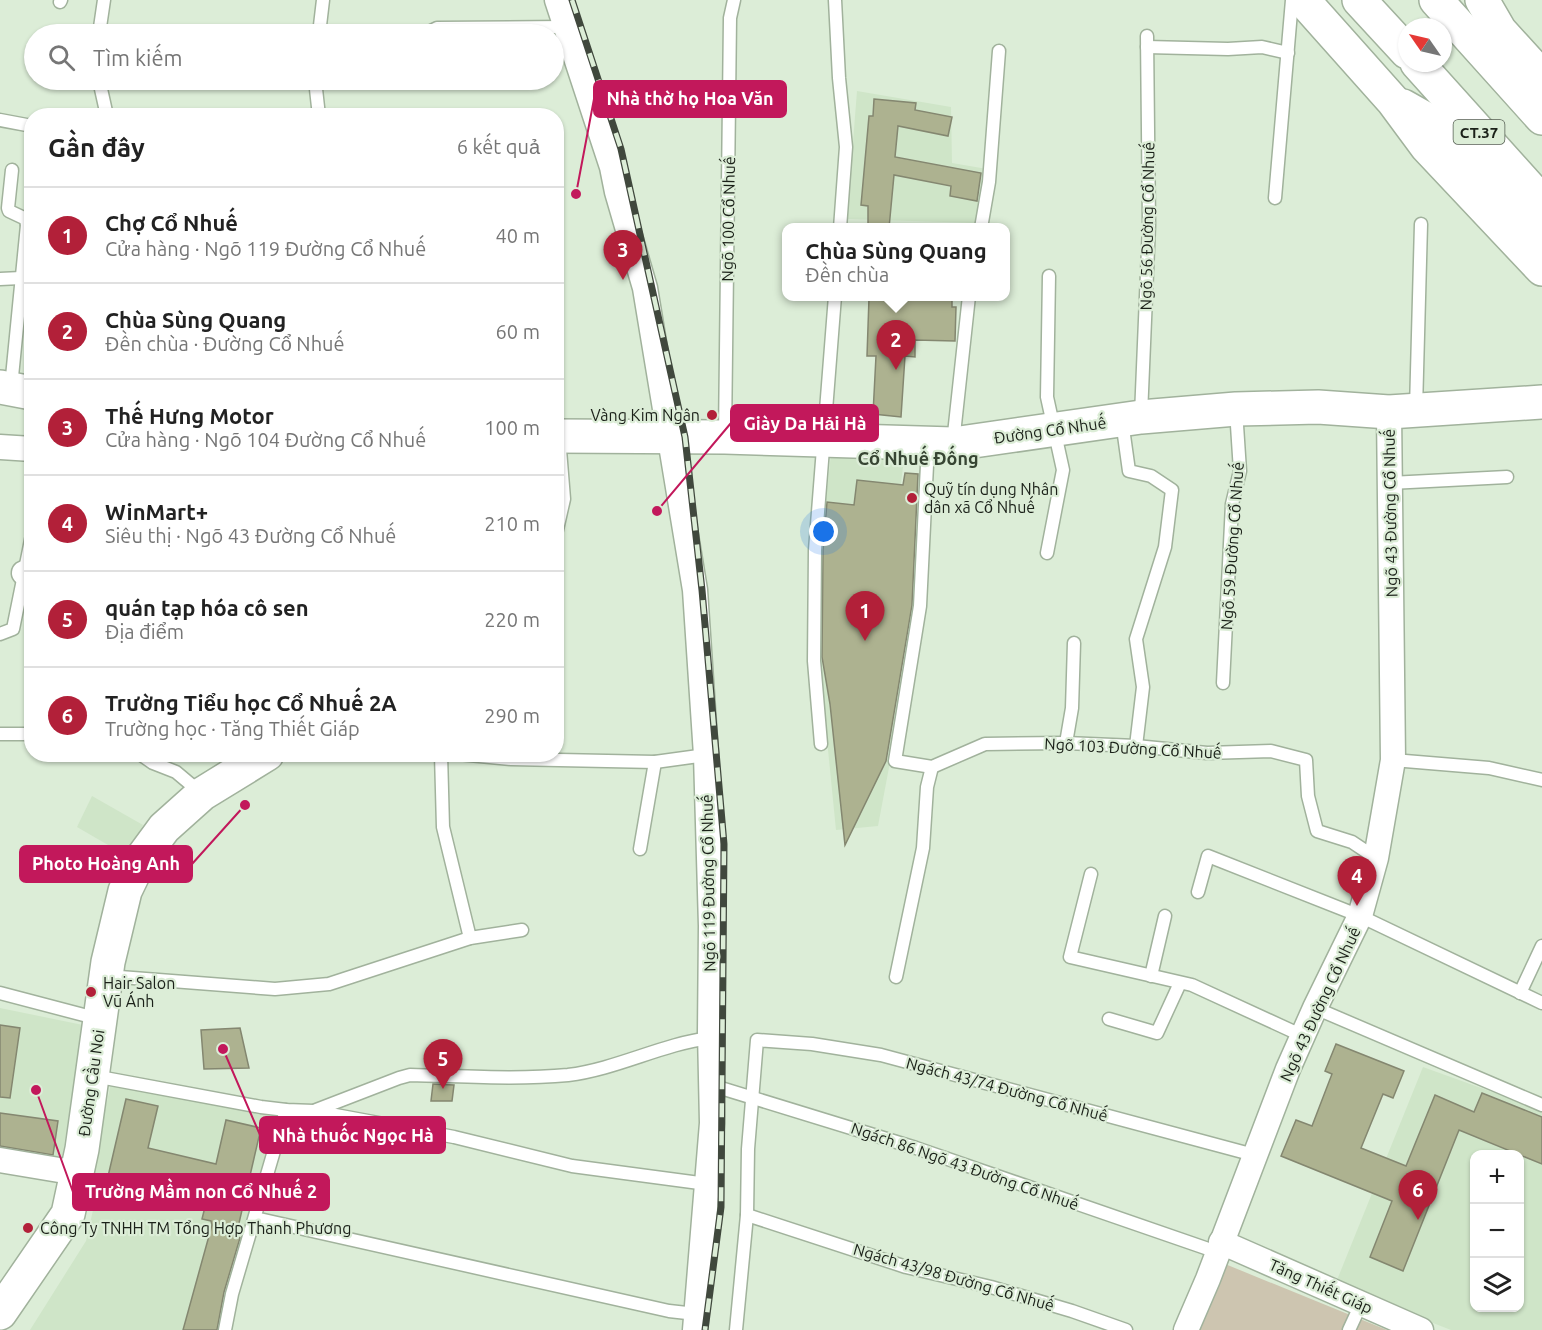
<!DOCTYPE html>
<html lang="vi">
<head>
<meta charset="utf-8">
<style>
  :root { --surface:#fff; --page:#f6f6f6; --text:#222; --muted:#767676; --line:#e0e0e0; --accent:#b22039 }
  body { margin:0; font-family:Ubuntu,sans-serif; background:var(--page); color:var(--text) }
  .controls { position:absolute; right:18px; bottom:18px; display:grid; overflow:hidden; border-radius:12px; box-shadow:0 2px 4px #0004 }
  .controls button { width:54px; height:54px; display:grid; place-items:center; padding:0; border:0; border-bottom:2px solid var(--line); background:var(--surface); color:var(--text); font:30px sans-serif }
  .compass { position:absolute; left:1398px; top:18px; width:54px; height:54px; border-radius:50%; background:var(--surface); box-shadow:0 2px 4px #0004; rotate:304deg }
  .you { position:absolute; left:824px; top:532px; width:21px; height:21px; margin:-15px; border:4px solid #fff; border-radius:50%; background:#1a73e8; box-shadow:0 0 0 9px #1a73e833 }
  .badge { display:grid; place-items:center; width:39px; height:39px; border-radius:50%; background:var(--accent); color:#fff; font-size:20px; font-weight:700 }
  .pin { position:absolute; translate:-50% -50px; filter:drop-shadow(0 2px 3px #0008) }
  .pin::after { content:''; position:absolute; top:32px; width:21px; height:18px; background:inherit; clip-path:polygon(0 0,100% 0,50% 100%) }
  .popup { position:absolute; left:782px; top:223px; width:228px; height:78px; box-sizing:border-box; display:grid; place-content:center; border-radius:12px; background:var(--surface); filter:drop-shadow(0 2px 4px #0005); font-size:20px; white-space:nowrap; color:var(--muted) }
  .popup b { font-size:22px; color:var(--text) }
  .popup::after { content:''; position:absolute; left:50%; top:100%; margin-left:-12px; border:12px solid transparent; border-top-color:var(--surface) }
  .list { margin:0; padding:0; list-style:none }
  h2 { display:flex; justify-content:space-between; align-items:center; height:78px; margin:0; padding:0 24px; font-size:26px }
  h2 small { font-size:20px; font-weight:400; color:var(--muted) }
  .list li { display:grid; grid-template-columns:39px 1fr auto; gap:18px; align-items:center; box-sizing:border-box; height:96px; padding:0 24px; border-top:2px solid var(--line) }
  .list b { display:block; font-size:22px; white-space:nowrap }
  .list p { margin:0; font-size:20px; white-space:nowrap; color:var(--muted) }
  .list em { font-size:20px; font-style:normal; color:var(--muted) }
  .icon { flex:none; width:33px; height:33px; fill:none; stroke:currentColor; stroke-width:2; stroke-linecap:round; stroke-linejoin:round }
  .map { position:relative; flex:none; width:1542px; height:1330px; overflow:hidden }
  .search { position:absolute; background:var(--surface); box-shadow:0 2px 4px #0004; left:24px; top:24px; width:540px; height:66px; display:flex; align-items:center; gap:15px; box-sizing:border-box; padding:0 21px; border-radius:33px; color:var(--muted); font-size:22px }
  .panel { position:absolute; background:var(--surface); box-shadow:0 2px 4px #0004; left:24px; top:108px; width:540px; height:654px; border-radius:24px }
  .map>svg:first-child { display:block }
  .built { fill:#cfe5c8; fill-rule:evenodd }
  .green { fill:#cdc5b0 }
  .building { fill:#adb290; stroke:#848770; stroke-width:1.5 }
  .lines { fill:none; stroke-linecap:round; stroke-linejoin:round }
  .lane-casing { stroke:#a1b29c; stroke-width:15 }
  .street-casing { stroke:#a1b29c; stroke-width:27 }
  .secondary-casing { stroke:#a1b29c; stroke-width:36 }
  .primary-casing { stroke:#a1b29c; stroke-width:36 }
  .highway-casing { stroke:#a1b29c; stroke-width:36 }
  .lane { stroke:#fff; stroke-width:12 }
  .street { stroke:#fff; stroke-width:24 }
  .secondary { stroke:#fff; stroke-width:33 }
  .primary { stroke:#fff; stroke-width:33 }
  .highway { stroke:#fff; stroke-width:33 }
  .rail-casing { stroke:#40483d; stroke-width:7 }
  .rail { stroke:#dcedd7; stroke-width:4.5; stroke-dasharray:14; stroke-linecap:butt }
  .poi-dot { fill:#b22039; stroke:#dcedd7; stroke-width:2 }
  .labels { text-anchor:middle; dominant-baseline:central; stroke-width:4.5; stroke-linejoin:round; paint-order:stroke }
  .shield { fill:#dcedd7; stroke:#555e52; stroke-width:1.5 }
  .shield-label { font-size:15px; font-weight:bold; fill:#1b2119 }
  .street-label { font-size:16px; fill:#1b2119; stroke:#dcedd7 }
  .poi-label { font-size:16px; fill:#1b2119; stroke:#dcedd7; text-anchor:start }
  .neighbourhood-label { font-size:18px; font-weight:bold; fill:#374533; stroke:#dcedd7 }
  .leader { fill:none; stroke:#c2185b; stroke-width:2 }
  .callout-dot { fill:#c2185b; stroke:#dcedd7; stroke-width:2 }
  .callout { fill:#c2185b; stroke:#c2185b; stroke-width:2 }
  .callout-label { font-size:18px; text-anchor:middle; font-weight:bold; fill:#fff }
</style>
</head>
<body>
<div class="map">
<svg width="1542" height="1330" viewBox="0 0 1542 1330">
  <rect width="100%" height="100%" fill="#dcedd7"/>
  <!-- built -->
  <g class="built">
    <polygon points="857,91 951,107 952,163 987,169 977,223 847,219"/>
    <polygon points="831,454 904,458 896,526 923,530 912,645 878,826 836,830 819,659 817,582"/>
    <polygon points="92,796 143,825 127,856 77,827"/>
    <polygon points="0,1008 83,1025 61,1165 0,1156"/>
    <path d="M1423 1067 1542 1110V1330H1451L1335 1285ZM1474 1154H1520V1308H1474Z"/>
    <polygon points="111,1083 281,1112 221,1330 30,1330 86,1241 96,1197 88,1187"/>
  </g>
  <!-- green -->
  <polygon class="green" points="1225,1264 1387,1330 1197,1330"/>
  <!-- building -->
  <g class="building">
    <polygon points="874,99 916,103 915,110 952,117 948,136 898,126 895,157 981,173 977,201 950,196 951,186 894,175 889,228 868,228 868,206 861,205 869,116 873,116"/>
    <polygon points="916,297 952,297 952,307 956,307 955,341 915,340 915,357 905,356 901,417 873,414 876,356 867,356 869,298 916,300"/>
    <polygon points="905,473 918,474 912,605 886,761 845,845 830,704 822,657 823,550 827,502 854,505 857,480 903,485"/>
    <polygon points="0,1025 20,1028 10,1098 0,1097"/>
    <polygon points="240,1028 249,1068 204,1069 201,1030"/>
    <polygon points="1336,1044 1404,1071 1393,1098 1383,1094 1361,1148 1406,1166 1435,1095 1474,1112 1482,1093 1542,1117 1542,1164 1459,1130 1403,1271 1370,1257 1392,1201 1281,1156 1296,1120 1312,1126 1332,1074 1325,1071"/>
    <polygon points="433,1084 454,1085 452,1101 431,1101"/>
    <polygon points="126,1099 158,1106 148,1148 216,1164 226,1120 261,1128 236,1236 240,1238 224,1292 217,1330 183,1330 212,1225 211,1221 202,1219 205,1207 139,1192 135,1206 103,1198"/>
    <polygon points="0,1113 58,1121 53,1155 0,1146"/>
  </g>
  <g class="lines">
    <!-- lane casing -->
    <g class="lane-casing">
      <g id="lane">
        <polyline points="835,0 839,78 846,147 840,228"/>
        <polyline points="60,2 61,0"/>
        <polyline points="99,34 104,0"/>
        <polyline points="319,34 323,0"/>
        <polyline points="425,34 437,28 564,27"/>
        <polyline points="1147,47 1228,49 1262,47 1288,53"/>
        <polyline points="99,80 107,116"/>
        <polyline points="315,80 319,116"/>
        <polyline points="0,120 32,126"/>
        <polyline points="12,170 8,208 9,211 26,219 27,225"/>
        <polyline points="1275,198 1292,0"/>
        <polyline points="981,228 989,182 999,51"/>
        <polyline points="0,279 21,278"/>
        <polyline points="11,387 27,225 32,223"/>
        <polyline points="1416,409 1421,224"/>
        <polyline points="1141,415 1149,225 1147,36"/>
        <polyline points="1122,421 1129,471 1151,476 1172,490 1165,547 1136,639 1143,687 1136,746"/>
        <polyline points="725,436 730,18 734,0"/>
        <polyline points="953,443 969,296"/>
        <polyline points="928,445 920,606 895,761 932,767 985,744 1066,743 1136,746 1207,753 1271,751 1306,760 1308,796 1317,831 1352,842 1376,858"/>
        <polyline points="1390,483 1507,477"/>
        <polyline points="556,534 564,499 559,437"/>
        <polyline points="1047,553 1063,470 1047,397 1049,276"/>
        <polyline points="0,634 13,629 32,535"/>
        <polyline points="1223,683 1232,504 1240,471 1236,410"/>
        <polyline points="0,734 32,734"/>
        <polyline points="1066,743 1072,708 1074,643"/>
        <polyline points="821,744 814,661 815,550 835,296"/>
        <polyline points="140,754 153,763 176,772 201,793"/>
        <polyline points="441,754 443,827 470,938"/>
        <polyline points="458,754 511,759 655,762 706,755"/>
        <polyline points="1393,760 1489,768 1542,780"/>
        <polyline points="640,849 655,762"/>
        <polyline points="1091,874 1070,957 1192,985 1303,1036"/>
        <polyline points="1198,892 1208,856 1360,916 1542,1003"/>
        <polyline points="107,976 275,989 329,984 470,938 522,930"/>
        <polyline points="1151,976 1165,916"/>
        <polyline points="896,977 923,848 927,787 932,767"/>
        <polyline points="0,993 99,1019"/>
        <polyline points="1520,993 1542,946"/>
        <polyline points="1315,1008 1542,1105"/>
        <polyline points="1109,1019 1157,1033 1180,983"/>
        <polyline points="94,1076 261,1107 286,1110 314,1111 454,1137 572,1166 707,1184"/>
        <polyline points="711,1085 916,1148 1217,1252"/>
        <path d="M316 1110 399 1078 410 1075C462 1076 516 1080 568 1075 617 1069 662 1044 710 1038"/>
        <polyline points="747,1215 906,1267 991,1287 1072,1311 1126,1330"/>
        <polyline points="255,1218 669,1311 696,1314"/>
        <polyline points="225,1330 232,1294 286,1110"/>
        <polyline points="736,1330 747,1215 748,1149 757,1040 812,1044 881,1055 1254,1155"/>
        <polyline points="1349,1330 1361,1304"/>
      </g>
    </g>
    <!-- street casing -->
    <g class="street-casing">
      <g id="street">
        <polyline points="557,0 612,167 617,192 645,288 695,590 706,755 711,926 710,1032 712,1123 695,1330"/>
        <polyline points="0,447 32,449"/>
        <polyline points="24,573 32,574"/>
        <polyline points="0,1160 77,1173"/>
        <polyline points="1221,1242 1421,1330"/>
        <polyline points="1186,1330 1208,1279 1288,1069 1315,1008 1360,916 1376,858 1393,760 1389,412"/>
      </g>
    </g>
    <!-- secondary casing -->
    <g class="secondary-casing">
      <g id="secondary">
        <polyline points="0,387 32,393"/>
        <polyline points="556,436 725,437 953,444 1141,417 1236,409 1318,407 1389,412 1542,402"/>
        <polyline points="0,1313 68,1214 82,1149 108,962 125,891 139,862 164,828 202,794 267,754"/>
      </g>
    </g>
    <!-- primary casing -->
    <g class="primary-casing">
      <g id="primary">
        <polyline points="1303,0 1393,101 1427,147 1542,269"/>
        <polyline points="1482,0 1500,31 1542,77"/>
        <polyline points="1403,106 1442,128 1542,231"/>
      </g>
    </g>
    <!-- highway casing -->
    <g class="highway-casing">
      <g id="highway">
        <polyline points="1359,0 1407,52"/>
        <polyline points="1436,0 1542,118"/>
        <polyline points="1417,63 1542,202"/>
      </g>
    </g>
    <!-- lane -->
    <use href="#lane" class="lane"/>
    <!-- street -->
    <use href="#street" class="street"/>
    <!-- secondary -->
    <use href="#secondary" class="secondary"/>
    <!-- primary -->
    <use href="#primary" class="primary"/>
    <!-- highway -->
    <use href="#highway" class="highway"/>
    <!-- rail casing -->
    <g class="rail-casing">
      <polyline id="rail" points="572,0 621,149 685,437 702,590 724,844 721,1207 705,1330"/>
    </g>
    <!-- rail -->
    <use href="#rail" class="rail"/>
  </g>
  <!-- markers -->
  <g class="poi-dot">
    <circle cx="712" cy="415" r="6"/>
    <circle cx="912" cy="498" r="6"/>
    <circle cx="91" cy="992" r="6"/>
    <circle cx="28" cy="1228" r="6"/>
  </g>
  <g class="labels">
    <!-- shield labels -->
    <rect class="shield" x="1453.5" y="120" width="51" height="24" rx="4.5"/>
    <g class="shield-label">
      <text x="1479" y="132">CT.37</text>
    </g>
    <!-- street labels -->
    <g class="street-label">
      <text transform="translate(728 219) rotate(-89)">Ngõ 100 Cổ Nhuế</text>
      <text transform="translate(1147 226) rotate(-89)">Ngõ 56 Đường Cổ Nhuế</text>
      <text transform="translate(1050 430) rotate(-8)">Đường Cổ Nhuế</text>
      <text transform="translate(1390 513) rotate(-91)">Ngõ 43 Đường Cổ Nhuế</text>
      <text transform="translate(1232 546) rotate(-86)">Ngõ 59 Đường Cổ Nhuế</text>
      <text transform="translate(1133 748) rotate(3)">Ngõ 103 Đường Cổ Nhuế</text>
      <text transform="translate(708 883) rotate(-91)">Ngõ 119 Đường Cổ Nhuế</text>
      <text transform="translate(1320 1004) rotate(-65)">Ngõ 43 Đường Cổ Nhuế</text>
      <text transform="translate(91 1083) rotate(-82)">Đường Cầu Noi</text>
      <text transform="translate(1007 1089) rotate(15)">Ngách 43/74 Đường Cổ Nhuế</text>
      <text transform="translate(965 1166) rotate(19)">Ngách 86 Ngõ 43 Đường Cổ Nhuế</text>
      <text transform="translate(954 1277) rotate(16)">Ngách 43/98 Đường Cổ Nhuế</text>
      <text transform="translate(1321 1286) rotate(24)">Tăng Thiết Giáp</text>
    </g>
    <!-- poi labels -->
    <g class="poi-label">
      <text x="700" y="415" text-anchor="end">Vàng Kim Ngân</text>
      <text x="924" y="489">Quỹ tín dụng Nhân<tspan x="924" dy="18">dân xã Cổ Nhuế</tspan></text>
      <text x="103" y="983">Hair Salon<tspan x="103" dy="18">Vũ Ánh</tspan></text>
      <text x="40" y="1228">Công Ty TNHH TM Tổng Hợp Thanh Phương</text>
    </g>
    <!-- neighbourhood labels -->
    <g class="neighbourhood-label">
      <text x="918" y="458">Cổ Nhuế Đống</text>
    </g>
  </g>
  <!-- callouts -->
  <path class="leader" d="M576 194L594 99M657 511L731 423M245 805L192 864M223 1049L260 1135M36 1090L73 1192"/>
  <g class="callout-dot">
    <circle cx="576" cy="194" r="6"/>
    <circle cx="657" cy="511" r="6"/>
    <circle cx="245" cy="805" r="6"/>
    <circle cx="223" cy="1049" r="6"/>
    <circle cx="36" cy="1090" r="6"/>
  </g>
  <g class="callout">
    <rect x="594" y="81" width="192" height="36" rx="6"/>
    <rect x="731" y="405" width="147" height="36" rx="6"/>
    <rect x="20" y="846" width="172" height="36" rx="6"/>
    <rect x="260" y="1117" width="185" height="36" rx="6"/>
    <rect x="73" y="1174" width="256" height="36" rx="6"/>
  </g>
  <g class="callout-label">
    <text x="690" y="105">Nhà thờ họ Hoa Văn</text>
    <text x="805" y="430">Giày Da Hải Hà</text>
    <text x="106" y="870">Photo Hoàng Anh</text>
    <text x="353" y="1142">Nhà thuốc Ngọc Hà</text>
    <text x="201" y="1198">Trường Mầm non Cổ Nhuế 2</text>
  </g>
</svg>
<div class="controls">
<button>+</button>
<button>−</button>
<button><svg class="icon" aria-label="layers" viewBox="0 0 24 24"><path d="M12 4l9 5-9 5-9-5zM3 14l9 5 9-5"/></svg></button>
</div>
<svg class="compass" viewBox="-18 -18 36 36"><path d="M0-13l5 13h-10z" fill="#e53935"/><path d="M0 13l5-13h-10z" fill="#767676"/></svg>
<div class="you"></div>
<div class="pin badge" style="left:865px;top:641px">1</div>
<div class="pin badge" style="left:896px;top:370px">2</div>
<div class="popup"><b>Chùa Sùng Quang</b>Đền chùa</div>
<div class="pin badge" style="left:623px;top:280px">3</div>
<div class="pin badge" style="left:1357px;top:906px">4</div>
<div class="pin badge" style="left:443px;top:1089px">5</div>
<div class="pin badge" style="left:1418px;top:1220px">6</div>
<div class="search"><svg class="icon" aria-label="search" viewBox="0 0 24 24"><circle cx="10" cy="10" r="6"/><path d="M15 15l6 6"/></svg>Tìm kiếm</div>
<section class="panel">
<h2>Gần đây<small>6 kết quả</small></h2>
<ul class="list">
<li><span class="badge">1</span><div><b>Chợ Cổ Nhuế</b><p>Cửa hàng · Ngõ 119 Đường Cổ Nhuế</p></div><em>40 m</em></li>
<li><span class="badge">2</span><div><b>Chùa Sùng Quang</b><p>Đền chùa · Đường Cổ Nhuế</p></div><em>60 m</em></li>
<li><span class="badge">3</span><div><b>Thế Hưng Motor</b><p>Cửa hàng · Ngõ 104 Đường Cổ Nhuế</p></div><em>100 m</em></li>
<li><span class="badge">4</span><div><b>WinMart+</b><p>Siêu thị · Ngõ 43 Đường Cổ Nhuế</p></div><em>210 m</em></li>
<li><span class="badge">5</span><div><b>quán tạp hóa cô sen</b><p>Địa điểm</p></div><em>220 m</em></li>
<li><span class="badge">6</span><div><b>Trường Tiểu học Cổ Nhuế 2A</b><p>Trường học · Tăng Thiết Giáp</p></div><em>290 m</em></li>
</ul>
</section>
</div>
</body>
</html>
